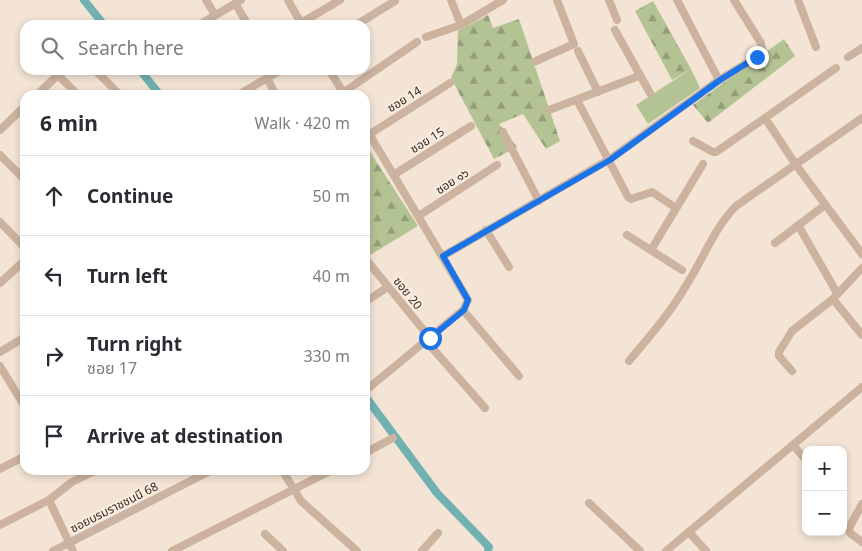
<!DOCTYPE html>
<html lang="en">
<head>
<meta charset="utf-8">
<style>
  :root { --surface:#fff; --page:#f7f7f7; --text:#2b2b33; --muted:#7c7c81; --line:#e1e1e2 }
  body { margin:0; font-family:"Noto Sans","Noto Sans Thai",sans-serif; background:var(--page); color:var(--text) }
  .controls { position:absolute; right:15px; bottom:15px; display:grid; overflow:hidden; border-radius:10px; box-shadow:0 2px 8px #0003 }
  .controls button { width:45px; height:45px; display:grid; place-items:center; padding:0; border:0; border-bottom:1px solid var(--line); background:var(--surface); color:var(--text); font:25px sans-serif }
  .stop { position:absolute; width:15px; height:15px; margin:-11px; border:4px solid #1a73e8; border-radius:50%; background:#fff }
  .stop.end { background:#1a73e8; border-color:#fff; box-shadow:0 1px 5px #0008 }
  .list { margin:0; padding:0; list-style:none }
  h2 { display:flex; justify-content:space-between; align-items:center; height:65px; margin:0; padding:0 20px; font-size:21px }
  h2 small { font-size:16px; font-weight:400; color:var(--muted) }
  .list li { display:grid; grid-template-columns:32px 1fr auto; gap:15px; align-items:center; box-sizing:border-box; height:80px; padding:0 20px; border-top:1px solid var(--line) }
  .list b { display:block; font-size:19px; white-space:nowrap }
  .list p { margin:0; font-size:16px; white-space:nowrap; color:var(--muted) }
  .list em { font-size:16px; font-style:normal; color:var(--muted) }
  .icon { flex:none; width:28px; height:28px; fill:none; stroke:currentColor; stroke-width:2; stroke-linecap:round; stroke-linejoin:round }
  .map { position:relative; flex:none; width:862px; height:551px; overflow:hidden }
  .search { position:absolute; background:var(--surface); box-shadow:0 2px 8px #0003; left:20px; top:20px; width:350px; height:55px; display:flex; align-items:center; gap:12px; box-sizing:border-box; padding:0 18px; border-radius:15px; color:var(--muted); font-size:19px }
  .panel { position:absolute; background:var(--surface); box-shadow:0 2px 8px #0003; left:20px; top:90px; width:350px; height:385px; border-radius:15px }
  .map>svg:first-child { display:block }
  .green { fill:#b4c394 }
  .forest { fill:url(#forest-firs) }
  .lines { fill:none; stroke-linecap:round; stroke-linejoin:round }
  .canal { stroke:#71b1b2; stroke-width:8 }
  .minor { stroke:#ccb3a0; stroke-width:8 }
  .route { stroke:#1a73e8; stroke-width:6 }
  .labels { text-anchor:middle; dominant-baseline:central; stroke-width:4; stroke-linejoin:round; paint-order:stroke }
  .street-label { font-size:12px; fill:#352924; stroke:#fbeee1 }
</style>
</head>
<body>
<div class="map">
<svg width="862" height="551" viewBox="0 0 862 551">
  <defs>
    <pattern id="forest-firs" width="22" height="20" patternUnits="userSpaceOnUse" patternTransform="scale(1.25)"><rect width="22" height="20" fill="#b4c394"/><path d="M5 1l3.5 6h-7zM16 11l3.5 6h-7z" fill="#939e79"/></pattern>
  </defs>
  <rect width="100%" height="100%" fill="#f3e4d5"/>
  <!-- green -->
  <polygon class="green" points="691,69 700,88 648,124 636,105"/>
  <!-- forest -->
  <g class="forest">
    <polygon points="653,1 691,69 672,80 635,11"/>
    <polygon points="488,15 493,28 519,19 560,141 546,149 523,114 499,124 517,147 494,159 451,78 457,64 458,31"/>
    <polygon points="784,39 795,56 708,123 693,105"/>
    <polygon points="365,144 418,226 365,258"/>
  </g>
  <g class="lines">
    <!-- canal -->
    <g class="canal">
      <polyline points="84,0 104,25"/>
      <polyline points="140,70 160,95"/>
      <polyline points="365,396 437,493 489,547 488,551"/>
    </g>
    <!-- minor -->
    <g class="minor">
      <polyline points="206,0 215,15"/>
      <polyline points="288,0 302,25"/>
      <polyline points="451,0 461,25"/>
      <polyline points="609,0 617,20"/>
      <polyline points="677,0 719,80"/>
      <polyline points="798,0 816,47"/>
      <polyline points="235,3 248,25"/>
      <polyline points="301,23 340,0"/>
      <polyline points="199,25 241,0"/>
      <polyline points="356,25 395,1"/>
      <polyline points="615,30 650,93"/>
      <polyline points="426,37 461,25 503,0"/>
      <polyline points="578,51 598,92"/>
      <polyline points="848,57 862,48"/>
      <polyline points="536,61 574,44 557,0"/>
      <polyline points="836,68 765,118 796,165 862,254"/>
      <polyline points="95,70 120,95"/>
      <polyline points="329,70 345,95"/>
      <polyline points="58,75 78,95"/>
      <polyline points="267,78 276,95"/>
      <polyline points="344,92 417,42"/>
      <polyline points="37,95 63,70"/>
      <polyline points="238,95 281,70"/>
      <polyline points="577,100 628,197 631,199 652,192 676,208"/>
      <polyline points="549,110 639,76"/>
      <polyline points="365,127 468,300 463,310 365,391"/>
      <polyline points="0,130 25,106"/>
      <polyline points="503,132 539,201"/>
      <polyline points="370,134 450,83"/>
      <polyline points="693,141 713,152 716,152 765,118"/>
      <polyline points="0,155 25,180"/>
      <polyline points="395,174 471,126"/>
      <polyline points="420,215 497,165"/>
      <polyline points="0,222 25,248"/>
      <polyline points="798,225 837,293"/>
      <polyline points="486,230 509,267"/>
      <polyline points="627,235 682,270"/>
      <polyline points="775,243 825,205"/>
      <polyline points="651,250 703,164"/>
      <polyline points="443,256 610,159 719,80 757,57 762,50 761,43 734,0"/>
      <polyline points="369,263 430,338"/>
      <polyline points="0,283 25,260"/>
      <polyline points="833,299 862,335"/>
      <polyline points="365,302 388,287"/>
      <polyline points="463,310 519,376"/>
      <polyline points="426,341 485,408"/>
      <polyline points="0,352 25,337"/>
      <path d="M629 361C650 336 671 312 687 284 703 259 715 227 736 206L862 118"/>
      <polyline points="0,366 25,407"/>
      <polyline points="792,371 779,356 779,352 792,331 833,299 862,268"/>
      <polyline points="793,445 806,460"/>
      <polyline points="365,453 393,438"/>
      <polyline points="0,469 25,456"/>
      <polyline points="282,470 301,501 357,551"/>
      <polyline points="49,500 73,551"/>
      <polyline points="589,503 640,551"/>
      <polyline points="862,504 849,528 850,533 862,542"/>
      <polyline points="0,525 49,500 72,482 97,470"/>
      <polyline points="689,532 706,551"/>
      <polyline points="265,534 283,551"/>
      <polyline points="53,551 212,470"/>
      <polyline points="172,551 332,470"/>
      <polyline points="422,551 438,533"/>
      <polyline points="666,551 862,387"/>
    </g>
  </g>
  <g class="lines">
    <!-- route -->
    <polyline class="route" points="430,338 464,310 468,300 443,256 610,160 720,80 757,57"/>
  </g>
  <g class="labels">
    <!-- street labels -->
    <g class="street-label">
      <text transform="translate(404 99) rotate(-32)">ซอย 14</text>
      <text transform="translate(427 140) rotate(-32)">ซอย 15</text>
      <text transform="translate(452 181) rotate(-33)">ซอย ๑๖</text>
      <text transform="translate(408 293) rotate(51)">ซอย 20</text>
      <text transform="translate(114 507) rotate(-27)">ซอยบรมราชชนนี 68</text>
    </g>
  </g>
</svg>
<div class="controls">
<button>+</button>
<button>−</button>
</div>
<div class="stop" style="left:430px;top:338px"></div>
<div class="stop end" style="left:757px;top:57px"></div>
<div class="search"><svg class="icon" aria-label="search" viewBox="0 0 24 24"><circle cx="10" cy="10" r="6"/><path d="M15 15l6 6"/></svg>Search here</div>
<section class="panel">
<h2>6 min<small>Walk · 420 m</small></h2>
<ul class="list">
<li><svg class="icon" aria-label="ahead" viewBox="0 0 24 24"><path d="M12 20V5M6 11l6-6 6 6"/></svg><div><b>Continue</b></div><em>50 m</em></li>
<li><svg class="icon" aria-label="left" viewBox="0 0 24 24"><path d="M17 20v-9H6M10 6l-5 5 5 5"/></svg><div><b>Turn left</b></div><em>40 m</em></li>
<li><svg class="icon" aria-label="right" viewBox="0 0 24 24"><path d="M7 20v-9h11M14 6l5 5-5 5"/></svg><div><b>Turn right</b><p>ซอย 17</p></div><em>330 m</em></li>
<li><svg class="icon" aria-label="arrive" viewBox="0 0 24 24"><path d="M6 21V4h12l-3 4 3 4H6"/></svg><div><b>Arrive at destination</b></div></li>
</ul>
</section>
</div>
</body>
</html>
